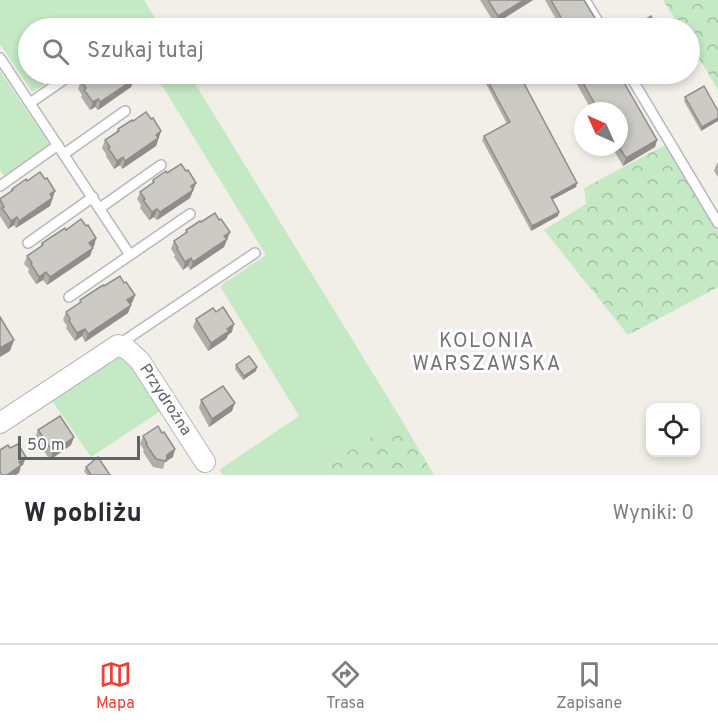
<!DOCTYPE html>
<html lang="pl">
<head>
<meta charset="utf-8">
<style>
  :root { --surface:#fff; --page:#f7f7f7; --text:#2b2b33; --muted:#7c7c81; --line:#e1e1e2; --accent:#ea4335 }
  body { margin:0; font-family:Overpass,sans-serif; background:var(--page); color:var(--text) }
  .controls { position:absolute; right:18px; bottom:18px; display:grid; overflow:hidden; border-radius:12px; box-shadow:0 3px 9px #0003 }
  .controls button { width:54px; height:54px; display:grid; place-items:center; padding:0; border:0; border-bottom:2px solid var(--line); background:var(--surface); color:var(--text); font:30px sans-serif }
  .compass { position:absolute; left:574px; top:102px; width:54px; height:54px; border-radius:50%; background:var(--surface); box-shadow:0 3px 9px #0003; rotate:315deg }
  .scale { position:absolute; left:18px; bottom:15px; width:122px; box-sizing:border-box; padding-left:6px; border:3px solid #5f6368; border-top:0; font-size:16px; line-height:21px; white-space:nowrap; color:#5f6368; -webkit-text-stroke:4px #fff; paint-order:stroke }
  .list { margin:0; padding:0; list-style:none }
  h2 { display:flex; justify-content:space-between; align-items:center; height:78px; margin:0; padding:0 24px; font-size:26px }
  h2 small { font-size:20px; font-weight:400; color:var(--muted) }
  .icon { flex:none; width:33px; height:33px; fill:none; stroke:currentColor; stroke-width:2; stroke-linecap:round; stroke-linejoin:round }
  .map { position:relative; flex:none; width:718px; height:475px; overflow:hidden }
  .search { position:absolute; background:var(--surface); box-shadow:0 3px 9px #0003; left:18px; right:18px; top:18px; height:66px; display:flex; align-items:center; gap:15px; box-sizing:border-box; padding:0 21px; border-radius:33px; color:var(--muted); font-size:22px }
  .sheet { height:168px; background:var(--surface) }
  nav { display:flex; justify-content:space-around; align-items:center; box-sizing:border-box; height:84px; border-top:2px solid var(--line); background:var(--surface); font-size:16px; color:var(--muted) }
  nav a { display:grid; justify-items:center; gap:3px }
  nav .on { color:var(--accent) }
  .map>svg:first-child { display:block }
  .green { fill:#c5e8c5 }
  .forest { fill:url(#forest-crowns) }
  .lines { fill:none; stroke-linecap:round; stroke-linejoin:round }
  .service-casing { stroke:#b5b8bc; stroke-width:12 }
  .minor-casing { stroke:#b5b8bc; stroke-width:22 }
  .service { stroke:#fff; stroke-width:9 }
  .minor { stroke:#fff; stroke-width:20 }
  .wall { fill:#afaea9 }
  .shaded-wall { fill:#8f8d8a }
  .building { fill:#cccac5; stroke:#8f8d8a; stroke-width:1.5 }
  .labels { text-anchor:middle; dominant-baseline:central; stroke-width:6; stroke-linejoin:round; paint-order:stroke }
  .street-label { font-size:16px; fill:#5f6368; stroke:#fff }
  .quarter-label { font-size:20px; letter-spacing:1.5px; fill:#70757a; stroke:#fff }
</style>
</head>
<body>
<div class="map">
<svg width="718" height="475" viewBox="0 0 718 475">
  <defs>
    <pattern id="forest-crowns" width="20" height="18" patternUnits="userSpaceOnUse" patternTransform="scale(1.5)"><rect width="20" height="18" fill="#c5e8c5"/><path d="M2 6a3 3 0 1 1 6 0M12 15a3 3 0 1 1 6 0" fill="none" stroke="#a3c0a4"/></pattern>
  </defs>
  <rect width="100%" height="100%" fill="#f1efe8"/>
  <!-- green -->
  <g class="green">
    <polygon points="0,0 144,0 161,28 28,28 28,74 61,74 32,92 0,44"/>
    <polygon points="0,71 49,144 4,176 0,170"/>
    <polygon points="155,74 189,74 401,419 328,464 335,475 223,475 219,470 299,416 220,286 266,255"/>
    <polygon points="116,355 127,357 162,410 91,457 51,399"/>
  </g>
  <!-- forest -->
  <g class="forest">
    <polygon points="663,0 718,0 718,90 690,43 690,28 681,28"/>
    <polygon points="665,145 718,232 718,287 628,335 544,230 586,204 584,188"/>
    <polygon points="401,419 434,475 335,475 328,464"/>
  </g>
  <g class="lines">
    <!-- service casing -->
    <g class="service-casing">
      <g id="service">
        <polyline points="585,0 602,28"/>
        <polyline points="0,58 130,255"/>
        <polyline points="629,74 718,223"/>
        <polyline points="30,103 72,74"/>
        <polyline points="64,154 125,111"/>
        <polyline points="0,186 58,145"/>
        <polyline points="100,208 161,165"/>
        <polyline points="28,243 93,197"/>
        <polyline points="69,297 190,214"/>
        <polyline points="118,345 255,253"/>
      </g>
    </g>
    <!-- minor casing -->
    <g class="minor-casing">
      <polyline id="minor" points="0,423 118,345 127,349 140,361 205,462"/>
    </g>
    <!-- service -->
    <use href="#service" class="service"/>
    <!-- minor -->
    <use href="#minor" class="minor"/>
  </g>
  <!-- wall -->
  <g class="wall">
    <polygon points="480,0 533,0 495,24"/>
    <polygon points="545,0 584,0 596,28 561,28"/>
    <polygon points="92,74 136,74 131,87 98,110 95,107 90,110 81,97 82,95 78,89 81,81"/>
    <polygon points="484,74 576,187 552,199 558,216 531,231 482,140 484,136 507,124 483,78"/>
    <polygon points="576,74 619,74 657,140 655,147 623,166 612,147 619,147 619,111 592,111 574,79"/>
    <polygon points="685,97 718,111 701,131 684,101"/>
    <polygon points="151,119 161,131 156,146 122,169 120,165 114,169 106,156 106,154 102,148 105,140 116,132 118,129 133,121"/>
    <polygon points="717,163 718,163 718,177 714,171"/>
    <polygon points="186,171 196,183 190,198 157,220 154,217 149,220 140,208 141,205 137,199 140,192 151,184 153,180 167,173"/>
    <polygon points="45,179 55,191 50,206 16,228 14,225 8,229 0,216 0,199 10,192 12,189 27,181"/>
    <polygon points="219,220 230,232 224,247 190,270 188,266 183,270 174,257 175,255 171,249 174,241 185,233 186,230 201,222"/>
    <polygon points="86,226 96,238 94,246 92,247 90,256 47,285 43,280 36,284 28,272 29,269 24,264 27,256 40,247 42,243 66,230"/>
    <polygon points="124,283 135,295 132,303 130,304 128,313 85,342 82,336 75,341 66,328 67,326 63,320 66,312 79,304 80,300"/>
    <polygon points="196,319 232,332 228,335 226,339 208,351 193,327"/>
    <polygon points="236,365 256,371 243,380 235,369"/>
    <polygon points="201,400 232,411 209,427 199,408"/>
    <polygon points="38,430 71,445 50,460 35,438"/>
    <polygon points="143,436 173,457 165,462 163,469 153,467 143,452 144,450 140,444"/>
    <polygon points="86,467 110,475 87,475 84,471"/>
  </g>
  <!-- shaded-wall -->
  <g class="shaded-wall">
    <polygon points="524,0 533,0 495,24 498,16"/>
    <polygon points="135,74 136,74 131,87 98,110 100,102"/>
    <polygon points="98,99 95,107 90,110 93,102"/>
    <polygon points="718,118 718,121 701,131 702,127"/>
    <polygon points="161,131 156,146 122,169 125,161"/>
    <polygon points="657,140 655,147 623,166 626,158"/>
    <polygon points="123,157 120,165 114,169 117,161"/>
    <polygon points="196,183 190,198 157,220 160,212"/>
    <polygon points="577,183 576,187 550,201 551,197"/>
    <polygon points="55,191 50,206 16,228 19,221"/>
    <polygon points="157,209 154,217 149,220 152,212"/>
    <polygon points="559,212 558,216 531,231 532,226"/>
    <polygon points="17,217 14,225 8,229 11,221"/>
    <polygon points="230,232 224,247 190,270 193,262"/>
    <polygon points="96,238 94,246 87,251 89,243"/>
    <polygon points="93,248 90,256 47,285 50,277"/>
    <polygon points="191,258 188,266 183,270 185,262"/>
    <polygon points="46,272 43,280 36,284 39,277"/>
    <polygon points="135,295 132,303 125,307 127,300"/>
    <polygon points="131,305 128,313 85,342 88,334"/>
    <polygon points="234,324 232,332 228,335 226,339 208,351 211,343"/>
    <polygon points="85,329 82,336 75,341 77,333"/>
    <polygon points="14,340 10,351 0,357 0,348"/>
    <polygon points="257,367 256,371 243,380 244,376"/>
    <polygon points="235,403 232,411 209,427 212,419"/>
    <polygon points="74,437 71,445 50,460 53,452"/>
    <polygon points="175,449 173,457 165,462 167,455"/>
    <polygon points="26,457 23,465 21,466 19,473 16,475 7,475 19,462"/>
  </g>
  <!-- building -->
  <g class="building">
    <polygon points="488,0 524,0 498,16"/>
    <polygon points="551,0 584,0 598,23 593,26 594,28 567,28"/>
    <polygon points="651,16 656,28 637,28 635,26"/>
    <polygon points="667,23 670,28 662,28"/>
    <polygon points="92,74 135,74 132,76 134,79 100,102 98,99 93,102 84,90 86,88 81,81"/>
    <polygon points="484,74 519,74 577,183 551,197 559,212 532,226 484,136 510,122"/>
    <polygon points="578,74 619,74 657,140 626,158 619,147 619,111 599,111"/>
    <polygon points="704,86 718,111 718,118 702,127 685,97"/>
    <polygon points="146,112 151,119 153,118 161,131 156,135 158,138 125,161 123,157 117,161 108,148 110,147 105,140 119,131 118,129 132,120 133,121"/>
    <polygon points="181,164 186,171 188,170 196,183 191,186 193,190 160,212 157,209 152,212 143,200 145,199 140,192 154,182 153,180 166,171 167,173"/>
    <polygon points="40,172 45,179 47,178 55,191 50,194 52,198 19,221 17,217 11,221 2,208 4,207 0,199 13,190 12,189 26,179 27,181"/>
    <polygon points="215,213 219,220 221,219 230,232 224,236 227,239 193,262 191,258 185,262 177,249 178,248 174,241 187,232 186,230 200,221 201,222"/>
    <polygon points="81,219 86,226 88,225 96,238 89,243 93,248 50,277 46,272 39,277 31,264 32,263 27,256 43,245 42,243 65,228 66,230"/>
    <polygon points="120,276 124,283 126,282 135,295 127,300 131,305 88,334 85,329 77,333 69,321 70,319 66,312 81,302 80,300 103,285 104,286"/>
    <polygon points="223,307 234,324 227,329 229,331 211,343 196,319 213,308 216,312"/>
    <polygon points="0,317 14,340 0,348"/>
    <polygon points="249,356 257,367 244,376 236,365"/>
    <polygon points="223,386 235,403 212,419 201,400"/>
    <polygon points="60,416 74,437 53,452 38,430"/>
    <polygon points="158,426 162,433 164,432 175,449 167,455 166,461 156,459 146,444 147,443 143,436"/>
    <polygon points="18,444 26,457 19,462 21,465 7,475 2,475 0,472 0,450 8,445 10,448"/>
    <polygon points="98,457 110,475 91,475 86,467"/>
  </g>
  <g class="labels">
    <!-- street labels -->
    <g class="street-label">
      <text transform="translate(165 400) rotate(57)">Przydrożna</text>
    </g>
    <!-- quarter labels -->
    <g class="quarter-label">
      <text x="487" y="342">KOLONIA<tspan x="487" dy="23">WARSZAWSKA</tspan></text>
    </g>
  </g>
</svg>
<div class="controls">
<button><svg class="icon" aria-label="locate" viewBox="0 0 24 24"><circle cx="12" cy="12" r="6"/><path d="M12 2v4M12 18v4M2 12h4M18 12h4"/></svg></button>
</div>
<svg class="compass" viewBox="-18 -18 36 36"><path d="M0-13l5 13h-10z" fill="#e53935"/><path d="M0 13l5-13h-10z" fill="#7c7c81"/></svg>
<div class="scale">50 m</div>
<div class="search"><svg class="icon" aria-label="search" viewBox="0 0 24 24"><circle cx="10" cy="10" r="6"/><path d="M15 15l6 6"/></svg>Szukaj tutaj</div>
</div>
<section class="sheet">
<h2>W pobliżu<small>Wyniki: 0</small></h2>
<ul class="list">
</ul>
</section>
<nav>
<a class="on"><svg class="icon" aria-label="map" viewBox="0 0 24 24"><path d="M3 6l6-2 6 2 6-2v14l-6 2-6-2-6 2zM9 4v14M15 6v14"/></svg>Mapa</a>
<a><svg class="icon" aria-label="directions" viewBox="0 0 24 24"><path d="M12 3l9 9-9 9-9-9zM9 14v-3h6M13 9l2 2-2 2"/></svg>Trasa</a>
<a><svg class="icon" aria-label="saved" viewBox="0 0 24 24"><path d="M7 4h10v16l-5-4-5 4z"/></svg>Zapisane</a>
</nav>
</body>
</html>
